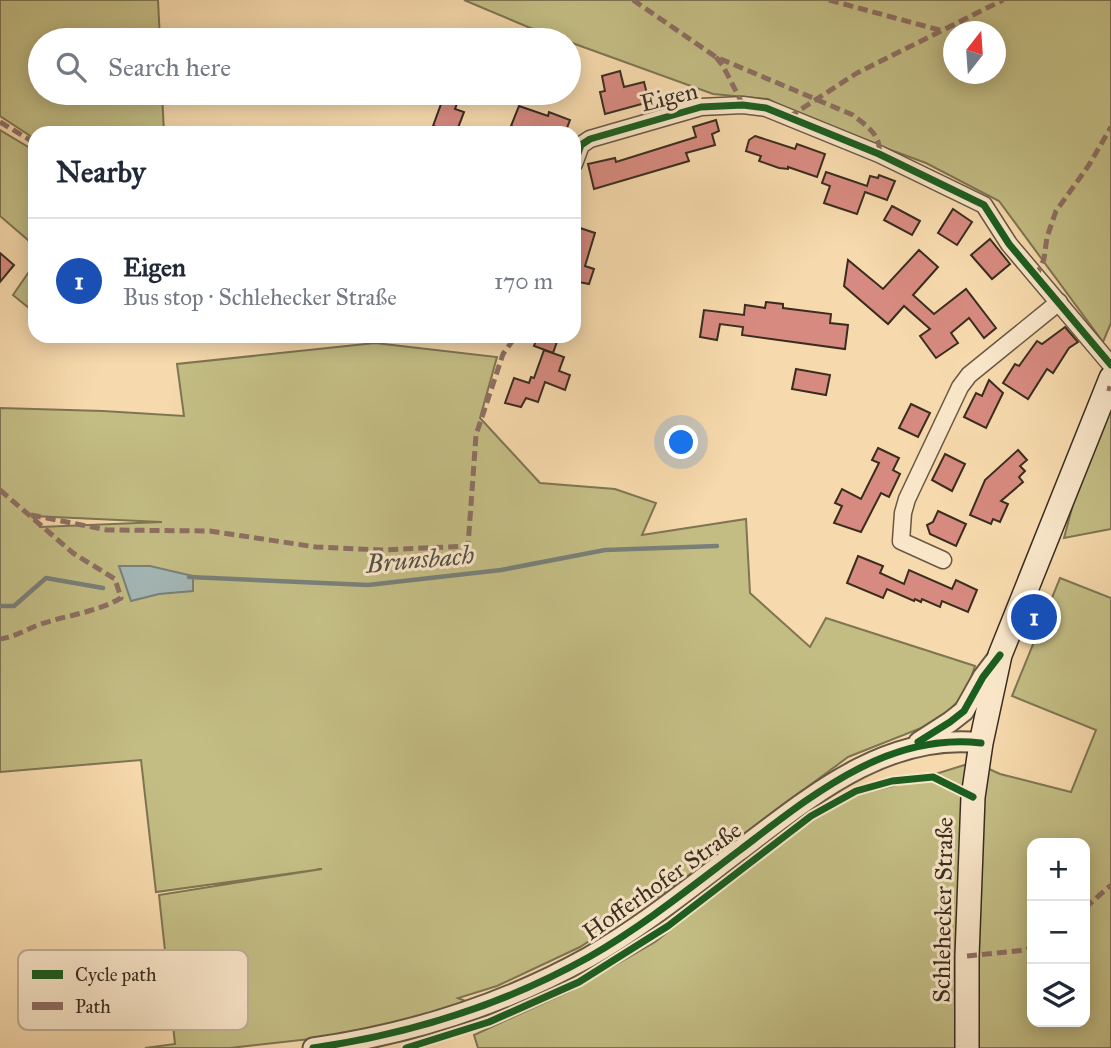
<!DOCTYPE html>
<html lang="en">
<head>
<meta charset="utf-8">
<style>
  :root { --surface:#fff; --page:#f6f6f7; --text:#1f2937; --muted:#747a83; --line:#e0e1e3; --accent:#8f2418 }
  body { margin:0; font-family:"IM FELL Great Primer",serif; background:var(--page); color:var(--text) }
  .controls { position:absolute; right:21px; bottom:21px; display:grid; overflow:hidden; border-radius:14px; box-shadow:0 4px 18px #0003 }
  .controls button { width:63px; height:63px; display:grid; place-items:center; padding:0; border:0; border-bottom:2px solid var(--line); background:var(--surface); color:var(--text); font:35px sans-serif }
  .compass { position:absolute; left:943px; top:21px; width:63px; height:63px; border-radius:50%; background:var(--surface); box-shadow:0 4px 18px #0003; rotate:17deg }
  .you { position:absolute; left:682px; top:443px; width:24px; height:24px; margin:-18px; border:5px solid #fff; border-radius:50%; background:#1a73e8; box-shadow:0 0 0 10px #1a73e833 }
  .badge { display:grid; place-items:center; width:46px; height:46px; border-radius:50%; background:var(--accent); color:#fff; font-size:23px; font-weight:700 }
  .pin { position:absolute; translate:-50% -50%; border:4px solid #fff; box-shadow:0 2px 7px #0006 }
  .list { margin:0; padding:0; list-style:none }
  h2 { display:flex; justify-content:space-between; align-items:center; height:91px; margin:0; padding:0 28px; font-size:30px }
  h2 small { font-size:23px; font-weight:400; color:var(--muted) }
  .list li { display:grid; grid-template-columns:46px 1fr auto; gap:21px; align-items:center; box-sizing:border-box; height:126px; padding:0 28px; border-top:2px solid var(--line) }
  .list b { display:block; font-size:26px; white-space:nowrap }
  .list p { margin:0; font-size:23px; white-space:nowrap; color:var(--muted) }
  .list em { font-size:23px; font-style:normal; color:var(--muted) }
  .icon { flex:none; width:38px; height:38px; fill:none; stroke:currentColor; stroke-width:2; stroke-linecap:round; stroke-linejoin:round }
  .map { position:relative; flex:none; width:1111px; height:1048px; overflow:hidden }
  .search { position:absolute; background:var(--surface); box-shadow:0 4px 18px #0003; left:28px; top:28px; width:553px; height:77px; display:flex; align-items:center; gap:18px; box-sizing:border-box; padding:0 24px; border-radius:38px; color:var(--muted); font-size:26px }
  .panel { position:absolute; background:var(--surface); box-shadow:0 4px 18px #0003; left:28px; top:126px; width:553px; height:217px; border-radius:21px }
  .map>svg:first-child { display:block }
  .green { fill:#c3bd84; stroke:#7e7552; stroke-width:2; fill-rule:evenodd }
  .water { fill:#a3b7b6; stroke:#79807a; stroke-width:2 }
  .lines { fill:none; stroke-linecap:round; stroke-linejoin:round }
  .stream { stroke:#79807a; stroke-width:4.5 }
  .building { fill:#d78a7f; stroke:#392d20; stroke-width:2 }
  .minor-casing { stroke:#685843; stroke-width:19 }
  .tertiary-casing { stroke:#685843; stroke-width:23 }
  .secondary-casing { stroke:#392d20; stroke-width:26 }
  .minor { stroke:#f9e6c9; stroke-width:16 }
  .tertiary { stroke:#f9e6c9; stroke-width:19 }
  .secondary { stroke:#f9e6c9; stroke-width:23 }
  .quiet { stroke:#8d6e63; stroke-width:5; stroke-dasharray:10 5; stroke-linecap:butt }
  .cycleway-casing { stroke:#f9e6c9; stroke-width:11 }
  .cycleway { stroke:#1b5e20; stroke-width:7 }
  .labels { text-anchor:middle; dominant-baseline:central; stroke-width:6; stroke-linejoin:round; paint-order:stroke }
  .street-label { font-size:24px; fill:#392d20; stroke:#f9e6c9 }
  .water-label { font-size:26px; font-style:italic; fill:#545046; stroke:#f9e6c9 }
  .key { fill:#f9e6c9; stroke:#bfae96; stroke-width:2 }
  .key-label { font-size:19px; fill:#392d20 }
</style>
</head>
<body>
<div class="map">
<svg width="1111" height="1048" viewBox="0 0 1111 1048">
  <rect width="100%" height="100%" fill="#f6d9ac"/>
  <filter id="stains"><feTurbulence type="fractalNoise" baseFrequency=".00286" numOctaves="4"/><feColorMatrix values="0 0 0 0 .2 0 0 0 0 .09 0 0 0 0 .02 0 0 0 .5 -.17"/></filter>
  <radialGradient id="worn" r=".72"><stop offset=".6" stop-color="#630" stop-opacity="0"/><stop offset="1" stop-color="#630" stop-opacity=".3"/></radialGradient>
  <!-- green -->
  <g class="green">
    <polygon points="0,0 158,0 160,40 40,40 40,93 162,93 164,133 35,133 35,139 0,116"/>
    <path d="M464 0H1111V323L1103 342 999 201 926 163 804 118 768 99 713 94 528 27ZM954 32H996V74H954Z"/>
    <polygon points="0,130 35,151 35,246 0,216"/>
    <polygon points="35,263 35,313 13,295"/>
    <path d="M375 343 497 357 480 418 540 483 615 489 656 503 642 535 746 519 750 593 810 647 826 618 975 666 966 693 939 721 848 757 681 881 580 947 497 986 458 998 468 1002 355 1034 230 1048H145L175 1044 159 895 322 869 156 892 141 760 0 772V408L103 411 184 416 177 364ZM32 516 161 522H162L40 527Z"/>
    <polygon points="1111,378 1111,529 1064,538 1097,414"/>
    <path d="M1060 578 1111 598V1048H478L474 1035 570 991 655 942 790 835 833 806 856 795 913 781 974 762 1000 774 1071 792 1096 730 1012 696ZM1032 843H1085V1022H1032Z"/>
  </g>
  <!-- water -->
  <polygon class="water" points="119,566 150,566 193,576 193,591 159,594 131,601"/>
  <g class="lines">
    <!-- stream -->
    <g class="stream">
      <polyline points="189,577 368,585 501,570 605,550 717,546"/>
      <polyline points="0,606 14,606 46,578 103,588"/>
    </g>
  </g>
  <!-- building -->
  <g class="building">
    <polygon points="620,71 624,87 644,82 649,102 605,114 600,92 605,91 602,76"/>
    <polygon points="416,93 461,93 455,109 464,112 456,133 433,126 441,104"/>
    <polygon points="519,106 548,116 549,112 570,120 565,133 530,133 511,126"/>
    <polygon points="716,120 719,131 712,134 715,145 686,153 689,161 594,189 588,164 615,158 616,162 696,137 693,127"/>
    <polygon points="755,136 795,149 797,144 825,154 817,177 788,167 788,169 779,168 759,161 761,156 746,151 749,140"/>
    <polygon points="826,172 867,186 870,176 878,178 879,175 895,181 887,200 865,192 857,214 824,203 830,186 822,183"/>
    <polygon points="892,206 920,221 912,235 884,220"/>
    <polygon points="953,209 972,222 957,245 938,233"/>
    <polygon points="574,226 595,233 585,266 594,269 589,284 579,282 576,291 574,290"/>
    <polygon points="990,239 1010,264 992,279 971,255"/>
    <polygon points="919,250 938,267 913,295 934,314 966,289 996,328 984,338 969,318 951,333 958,343 936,358 920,336 930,329 904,306 888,324 844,286 848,260 883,289"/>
    <polygon points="0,253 14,265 0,282"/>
    <polygon points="766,302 783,304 783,308 831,314 830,323 848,325 845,349 742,335 743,327 720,324 717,340 700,337 704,310 744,315 745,305 765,308"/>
    <polygon points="1065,327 1078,342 1069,348 1053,373 1047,369 1028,399 1003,383 1015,364 1019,366 1037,341 1042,344"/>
    <polygon points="538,336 559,336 553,353 534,346"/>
    <polygon points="544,350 564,357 559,371 570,375 565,390 545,382 538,402 526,398 521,407 505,403 514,378 529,383 531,377 534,378"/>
    <polygon points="796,369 830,375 826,395 792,389"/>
    <polygon points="989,380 1003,393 986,428 964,417 976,393 982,396"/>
    <polygon points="911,404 930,413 918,437 899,428"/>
    <polygon points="878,448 899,458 893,470 900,474 889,497 881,493 861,532 834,523 842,506 835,503 842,489 861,499 879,463 872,460"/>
    <polygon points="1018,450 1027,460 1020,466 1025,471 1019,477 1023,482 1001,501 1008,504 1000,522 993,519 991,524 970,515 985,480"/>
    <polygon points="945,454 965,464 952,491 932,480"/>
    <polygon points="938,511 966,524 956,546 930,534 927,525 933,522"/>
    <polygon points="858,556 883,566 880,573 904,584 909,570 952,589 956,580 977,590 968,612 942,601 940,607 922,599 921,602 915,599 914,601 887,589 883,598 847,583"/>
  </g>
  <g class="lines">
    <!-- minor casing -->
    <g class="minor-casing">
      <g id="minor">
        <polyline points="574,164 581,145 590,139 701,107 743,105 766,108 879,154 984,205 1009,244 1111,365"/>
        <polyline points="943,560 901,541 903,513 907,499 960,387 969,375 1059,302"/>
      </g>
    </g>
    <!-- tertiary casing -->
    <g class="tertiary-casing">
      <g id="tertiary">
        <polyline points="919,742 950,722 964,711 983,677 999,656"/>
        <path d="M313 1048C410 1034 503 1005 589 957 643 926 691 887 740 850 811 796 887 732 981 743"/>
      </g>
    </g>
    <!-- secondary casing -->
    <g class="secondary-casing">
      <polyline id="secondary" points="967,1048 967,956 973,797 981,743 1000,655 1111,378"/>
    </g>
    <!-- minor -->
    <use href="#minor" class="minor"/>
    <!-- tertiary -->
    <use href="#tertiary" class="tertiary"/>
    <!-- secondary -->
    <use href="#secondary" class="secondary"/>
    <!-- quiet -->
    <g class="quiet">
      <path d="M633 0 716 57 853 115C867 126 882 136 879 154"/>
      <polyline points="829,0 943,31"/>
      <polyline points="716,57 723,66 743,105"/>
      <polyline points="789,117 857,73 1003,0"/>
      <polyline points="0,122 35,143"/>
      <polyline points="1036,277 1044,259 1047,237 1056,211 1089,165 1111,127"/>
      <polyline points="1107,388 1111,389"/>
      <path d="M0 490 73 553 115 579 121 598C97 612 68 615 41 624 26 629 16 637 0 639"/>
      <polyline points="31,515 107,530 210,531 316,547 382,550 468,546 476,435 503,354 516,336"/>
      <polyline points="1085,908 1111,885"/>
      <polyline points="967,956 1026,950 1032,947"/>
    </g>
    <!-- cycleway casing -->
    <g class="cycleway-casing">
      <g id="cycleway">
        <polyline points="574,164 581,145 590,139 701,107 743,105 766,108 879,154 984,205 1009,244 1111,365"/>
        <polyline points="918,742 950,722 964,711 983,677 1000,655"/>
        <path d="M313 1048C410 1034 503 1005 589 957 643 926 691 887 740 850 811 796 887 732 981 743"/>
        <polyline points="406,1048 489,1022 579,982 668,926 811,816 856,791 892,781 933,777 973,797"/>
      </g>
    </g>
    <!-- cycleway -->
    <use href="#cycleway" class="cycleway"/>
  </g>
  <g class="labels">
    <!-- street labels -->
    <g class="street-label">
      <text transform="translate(669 97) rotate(-14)">Eigen</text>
      <text transform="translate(662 881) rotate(-35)">Hofferhofer Straße</text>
      <text transform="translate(943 910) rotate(-89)">Schlehecker Straße</text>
    </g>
    <!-- water labels -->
    <g class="water-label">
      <text transform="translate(420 559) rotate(-5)">Brunsbach</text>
    </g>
  </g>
  <!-- legend -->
  <rect x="18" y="950" width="230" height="80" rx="10" class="key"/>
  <rect x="32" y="970" width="31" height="9" fill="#1b5e20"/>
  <rect x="32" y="1002" width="31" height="8" fill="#8d6e63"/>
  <g class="key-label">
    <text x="75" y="981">Cycle path</text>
    <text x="75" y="1013">Path</text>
  </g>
  <rect width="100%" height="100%" filter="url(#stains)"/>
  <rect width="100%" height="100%" fill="url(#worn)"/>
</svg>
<div class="controls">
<button>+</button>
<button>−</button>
<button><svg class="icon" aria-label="layers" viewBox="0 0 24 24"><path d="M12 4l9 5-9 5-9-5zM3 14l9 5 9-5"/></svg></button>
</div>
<svg class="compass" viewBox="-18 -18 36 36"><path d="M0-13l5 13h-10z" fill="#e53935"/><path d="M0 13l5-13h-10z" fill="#747a83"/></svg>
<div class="you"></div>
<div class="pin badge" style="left:1034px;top:617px;background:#1a4fb4">1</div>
<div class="search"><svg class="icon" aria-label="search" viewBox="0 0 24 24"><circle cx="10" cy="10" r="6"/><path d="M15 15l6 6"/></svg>Search here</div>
<section class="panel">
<h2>Nearby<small></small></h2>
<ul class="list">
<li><span class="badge" style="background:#1a4fb4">1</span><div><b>Eigen</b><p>Bus stop · Schlehecker Straße</p></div><em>170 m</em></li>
</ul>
</section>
</div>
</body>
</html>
